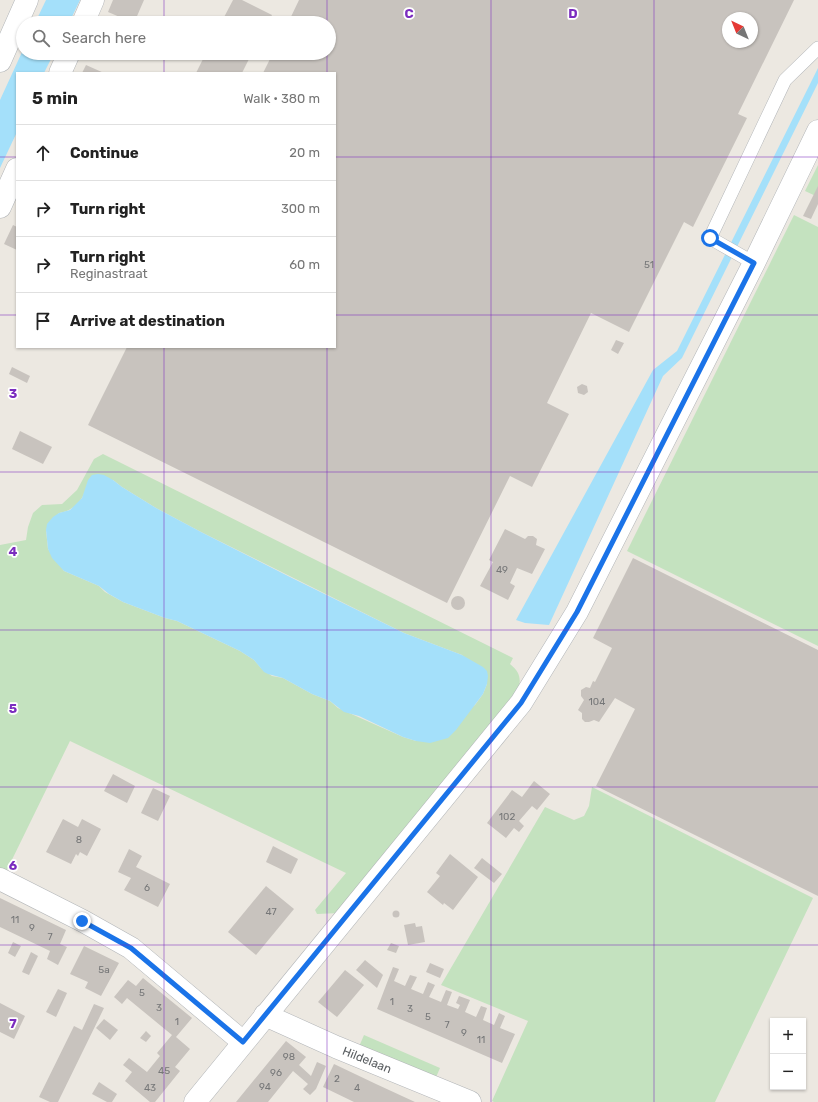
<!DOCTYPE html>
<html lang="en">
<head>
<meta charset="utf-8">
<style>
  :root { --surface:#fff; --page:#f6f6f6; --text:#222; --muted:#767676; --line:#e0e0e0 }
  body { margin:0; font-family:Rubik,sans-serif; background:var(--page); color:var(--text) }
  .controls { position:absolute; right:12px; bottom:12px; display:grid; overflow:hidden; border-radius:0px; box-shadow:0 1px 3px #0004 }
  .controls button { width:36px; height:36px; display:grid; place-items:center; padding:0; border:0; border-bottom:1px solid var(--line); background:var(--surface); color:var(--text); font:20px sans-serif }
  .compass { position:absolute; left:722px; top:12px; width:36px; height:36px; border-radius:50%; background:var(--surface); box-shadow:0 1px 3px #0004; rotate:317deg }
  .stop { position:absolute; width:12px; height:12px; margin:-9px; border:3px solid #1a73e8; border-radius:50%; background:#fff }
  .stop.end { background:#1a73e8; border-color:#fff; box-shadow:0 1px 4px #0008 }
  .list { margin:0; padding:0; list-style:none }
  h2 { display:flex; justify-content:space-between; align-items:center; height:52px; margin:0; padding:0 16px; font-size:17px }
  h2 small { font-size:13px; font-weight:400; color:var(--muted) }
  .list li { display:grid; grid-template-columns:26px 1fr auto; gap:12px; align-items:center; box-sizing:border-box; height:56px; padding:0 16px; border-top:1px solid var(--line) }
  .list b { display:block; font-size:15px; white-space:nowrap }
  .list p { margin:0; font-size:13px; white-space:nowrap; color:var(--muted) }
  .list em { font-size:13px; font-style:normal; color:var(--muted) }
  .icon { flex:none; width:22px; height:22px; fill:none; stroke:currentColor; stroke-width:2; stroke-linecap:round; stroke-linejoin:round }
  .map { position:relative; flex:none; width:818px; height:1102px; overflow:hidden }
  .search { position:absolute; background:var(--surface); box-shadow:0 1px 3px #0004; left:16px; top:16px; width:320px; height:44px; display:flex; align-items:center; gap:10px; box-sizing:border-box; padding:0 14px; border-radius:22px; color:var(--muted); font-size:15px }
  .panel { position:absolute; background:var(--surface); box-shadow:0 1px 3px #0004; left:16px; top:72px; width:320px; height:276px; border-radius:0px }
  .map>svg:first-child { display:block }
  .green { fill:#c4e2bf; fill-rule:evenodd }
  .water { fill:#a4e0fa }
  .building { fill:#c8c3be; fill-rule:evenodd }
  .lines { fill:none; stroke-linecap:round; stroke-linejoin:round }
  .lane-casing { stroke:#b2b5b8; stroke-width:14 }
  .street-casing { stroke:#b2b5b8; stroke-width:23 }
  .secondary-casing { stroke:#b1b5b8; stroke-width:23 }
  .lane { stroke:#fff; stroke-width:13 }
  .street { stroke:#fff; stroke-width:22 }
  .secondary { stroke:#fff; stroke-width:22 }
  .route { stroke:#1a73e8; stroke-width:5 }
  .grid { fill:none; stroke:#7b2cbf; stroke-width:1; stroke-opacity:0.55 }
  .labels { text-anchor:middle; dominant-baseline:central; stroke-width:3.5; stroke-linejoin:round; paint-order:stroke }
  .number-label { font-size:10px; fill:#767778 }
  .street-label { font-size:12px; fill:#5a5e61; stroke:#fff }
  .grid-label { font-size:13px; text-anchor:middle; font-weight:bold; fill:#7b2cbf; stroke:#fff; stroke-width:3.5; stroke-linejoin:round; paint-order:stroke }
</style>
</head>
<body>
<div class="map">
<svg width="818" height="1102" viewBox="0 0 818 1102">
  <rect width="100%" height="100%" fill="#ece8e1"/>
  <!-- green -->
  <g class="green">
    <polygon points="818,165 818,197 805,191"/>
    <polygon points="794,215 818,227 818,646 627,551"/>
    <path d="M103 454 513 658 510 664C521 673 521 679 518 693L340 913 317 914 315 910 346 873 70 741 5 874 0 871V545L26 540 28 527 33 513 42 505 62 504 77 490 94 459ZM113 480 122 487 156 508 201 532 404 633 462 655 487 684 483 694 475 705 416 741 403 737 338 708 330 701 312 694 283 678 272 676 261 668 254 660 240 651 177 621 165 618 123 602 105 592 99 586 64 571 48 549 46 530 59 513C71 511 80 504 85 492Z"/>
    <polygon points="592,787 813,898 715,1102 494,1102 492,1101 528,1021 441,985 545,807 574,820 584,816 589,806"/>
    <polygon points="364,1035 440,1068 434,1082 358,1049"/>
  </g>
  <!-- water -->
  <g class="water">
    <polygon points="46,0 80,0 69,23 35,23"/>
    <polygon points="23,50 23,53 54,53 44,73 17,73 17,132 0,168 0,100"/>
    <polygon points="818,68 818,83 682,358 663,376 549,625 525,623 516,620 653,370 677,351"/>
    <polygon points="98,474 104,475 113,480 122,487 156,508 201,532 292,578 404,633 462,655 483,667 487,671 488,676 487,684 483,694 456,730 448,738 430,743 416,741 403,737 359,716 344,712 330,701 312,694 283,678 268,674 264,672 254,660 240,651 177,621 165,618 123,602 109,594 99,586 64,571 52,558 48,549 46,530 47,524 53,517 59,513 70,510 82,498 88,480 92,475"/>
  </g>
  <!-- building -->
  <g class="building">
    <polygon points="113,0 144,0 134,23 108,12"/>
    <polygon points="233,0 242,0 272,15 268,23 221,23"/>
    <path d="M299 0H794L738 114 747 118 693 227 684 222 629 332 591 313 547 403 569 414 532 487 510 476 447 603 88 425 127 347H335V73H263L273 53H329V23H288ZM728 18H752V42H728Z"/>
    <polygon points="206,53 252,53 242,73 196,73"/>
    <polygon points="86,65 104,73 82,73"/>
    <polygon points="818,186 818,204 811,219 803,216"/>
    <polygon points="13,225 17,227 17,250 4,244"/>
    <polygon points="616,340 624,343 618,354 611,350"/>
    <polygon points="12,367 30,376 27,383 9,374"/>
    <polygon points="582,384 587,386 588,392 584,395 578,393 577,387"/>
    <polygon points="20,431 52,447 43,464 12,449"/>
    <polygon points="505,529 525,539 528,536 533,536 537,539 536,545 545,549 532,574 517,568 510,583 515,586 508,600 480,586 493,562 489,560"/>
    <polygon points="633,558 818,650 818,896 596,786 635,709 615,698 599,722 594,720 589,722 585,722 582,719 582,713 578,710 584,700 581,696 581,690 586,687 590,688 593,681 595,682 612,648 593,638"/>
    <circle cx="458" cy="603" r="7"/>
    <polygon points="113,774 135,786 127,803 104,791"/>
    <polygon points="534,781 550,794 537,810 532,806 519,821 524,826 519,832 514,828 506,838 487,823 512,790 522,797"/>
    <polygon points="153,788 170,796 158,821 141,813"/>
    <polygon points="63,819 78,827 82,819 101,829 87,856 80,852 78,856 76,854 71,864 46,852"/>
    <polygon points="273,846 298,859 291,874 266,862"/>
    <polygon points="129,849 142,856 136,867 170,884 158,907 124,890 131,878 118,872"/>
    <polygon points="450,854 478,877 453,910 444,903 443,905 427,892 440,876 436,873"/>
    <polygon points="482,858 502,874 494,883 474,868"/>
    <polygon points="266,886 294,909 256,955 228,932"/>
    <polygon points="0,898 66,930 60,944 67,947 58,965 47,959 50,951 0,927"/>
    <circle cx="396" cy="914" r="3.5"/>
    <polygon points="415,923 416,927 422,926 425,942 408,945 404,925"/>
    <polygon points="13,942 21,946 15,957 8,953"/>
    <polygon points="391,943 399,946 396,953 387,950"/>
    <polygon points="84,946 119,963 101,996 85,988 88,982 70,974"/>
    <polygon points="31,952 38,956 29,975 22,972"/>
    <polygon points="365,960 382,974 383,975 377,988 356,970"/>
    <polygon points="430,963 444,969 440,978 426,972"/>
    <polygon points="393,967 399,969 394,981 405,986 410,975 417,977 411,989 423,994 428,982 435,985 429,997 441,1002 446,990 452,992 447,1005 458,1009 460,1005 456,1003 459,996 470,1000 465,1012 476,1017 481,1006 487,1008 483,1020 494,1025 499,1013 505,1016 500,1028 515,1034 502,1063 377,1009"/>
    <polygon points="345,970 364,985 337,1017 318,1002"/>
    <polygon points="143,978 192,1018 176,1037 190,1049 175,1067 180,1071 155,1102 150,1102 125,1081 132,1072 123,1065 129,1058 147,1072 160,1056 157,1053 172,1035 127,998 122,1004 114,997 128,980 136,986"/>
    <polygon points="58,989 67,993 56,1017 46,1012"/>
    <polygon points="0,1003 25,1016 14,1039 0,1032"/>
    <polygon points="94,1004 104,1008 58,1102 50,1102 39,1097 74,1026 82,1030"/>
    <polygon points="104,1019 118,1030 110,1040 96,1028"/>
    <polygon points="146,1031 151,1036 146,1042 140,1038"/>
    <polygon points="286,1041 306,1057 299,1065 311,1076 317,1062 326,1066 316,1089 310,1095 303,1089 308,1084 293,1071 268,1102 236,1102"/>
    <polygon points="334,1064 376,1084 415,1102 354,1102 323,1087"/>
    <polygon points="99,1082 117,1094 112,1102 107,1102 92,1094"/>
  </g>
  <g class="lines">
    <!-- lane casing -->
    <g class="lane-casing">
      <polyline id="lane" points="754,263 710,238 785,80 818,48"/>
    </g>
    <!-- street casing -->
    <g class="street-casing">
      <g id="street">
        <polyline points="83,23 93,0"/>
        <polyline points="60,73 69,53"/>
        <polyline points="0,207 17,169"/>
        <polyline points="0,879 83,921 131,948 243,1042"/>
        <polyline points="265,1015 336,1047 470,1102"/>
        <polyline points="195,1102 521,703 577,612 754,263 818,131"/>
      </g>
    </g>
    <!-- secondary casing -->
    <g class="secondary-casing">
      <polyline id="secondary" points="0,61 27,0"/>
    </g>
    <!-- lane -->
    <use href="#lane" class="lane"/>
    <!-- street -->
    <use href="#street" class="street"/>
    <!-- secondary -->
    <use href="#secondary" class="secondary"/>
  </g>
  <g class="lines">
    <!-- route -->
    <polyline class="route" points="82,921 131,948 243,1042 521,703 577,612 754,263 710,238"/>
  </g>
  <!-- grid -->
  <path class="grid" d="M164 0V23M327 0V23M491 0V1102M654 0V1102M164 53V73M327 53V73M0 157H17M335 157H818M0 315H17M335 315H818M164 347V1102M327 347V1102M0 472H818M0 630H818M0 787H818M0 945H818"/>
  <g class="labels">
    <!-- number labels -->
    <g class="number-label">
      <text x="649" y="265">51</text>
      <text x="502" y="570">49</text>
      <text x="597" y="702">104</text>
      <text x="507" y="817">102</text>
      <text x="79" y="840">8</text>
      <text x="147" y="888">6</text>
      <text x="271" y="912">47</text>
      <text x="15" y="920">11</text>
      <text x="32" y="928">9</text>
      <text x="50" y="937">7</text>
      <text x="104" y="970">5a</text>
      <text x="142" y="993">5</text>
      <text x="392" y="1002">1</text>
      <text x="159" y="1008">3</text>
      <text x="410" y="1009">3</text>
      <text x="428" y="1017">5</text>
      <text x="177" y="1022">1</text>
      <text x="447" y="1025">7</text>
      <text x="464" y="1033">9</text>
      <text x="481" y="1040">11</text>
      <text x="289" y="1057">98</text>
      <text x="164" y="1071">45</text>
      <text x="276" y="1073">96</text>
      <text x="337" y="1079">2</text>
      <text x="265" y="1087">94</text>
      <text x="150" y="1088">43</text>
      <text x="357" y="1088">4</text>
    </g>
    <!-- street labels -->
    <g class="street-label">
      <text transform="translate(367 1060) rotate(22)">Hildelaan</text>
    </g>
  </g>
  <g class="grid-label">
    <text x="409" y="18">C</text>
    <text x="573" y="18">D</text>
    <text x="13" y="398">3</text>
    <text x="13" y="556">4</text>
    <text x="13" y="713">5</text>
    <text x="13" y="870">6</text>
    <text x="13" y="1028">7</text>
  </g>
</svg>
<div class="controls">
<button>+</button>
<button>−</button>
</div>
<svg class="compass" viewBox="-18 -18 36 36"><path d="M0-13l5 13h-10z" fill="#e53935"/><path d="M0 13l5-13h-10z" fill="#767676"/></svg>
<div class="stop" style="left:710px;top:238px"></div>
<div class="stop end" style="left:82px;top:921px"></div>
<div class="search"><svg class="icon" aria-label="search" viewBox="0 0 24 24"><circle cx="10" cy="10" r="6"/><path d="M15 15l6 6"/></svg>Search here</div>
<section class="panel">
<h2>5 min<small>Walk · 380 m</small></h2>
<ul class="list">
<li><svg class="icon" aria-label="ahead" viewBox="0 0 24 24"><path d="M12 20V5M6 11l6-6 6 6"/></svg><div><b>Continue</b></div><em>20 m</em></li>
<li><svg class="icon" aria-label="right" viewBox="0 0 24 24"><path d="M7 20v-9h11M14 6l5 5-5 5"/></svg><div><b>Turn right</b></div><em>300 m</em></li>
<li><svg class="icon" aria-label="right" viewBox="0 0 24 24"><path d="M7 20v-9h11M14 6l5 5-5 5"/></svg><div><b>Turn right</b><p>Reginastraat</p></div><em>60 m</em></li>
<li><svg class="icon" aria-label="arrive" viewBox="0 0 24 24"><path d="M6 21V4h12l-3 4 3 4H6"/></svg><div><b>Arrive at destination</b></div></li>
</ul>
</section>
</div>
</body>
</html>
